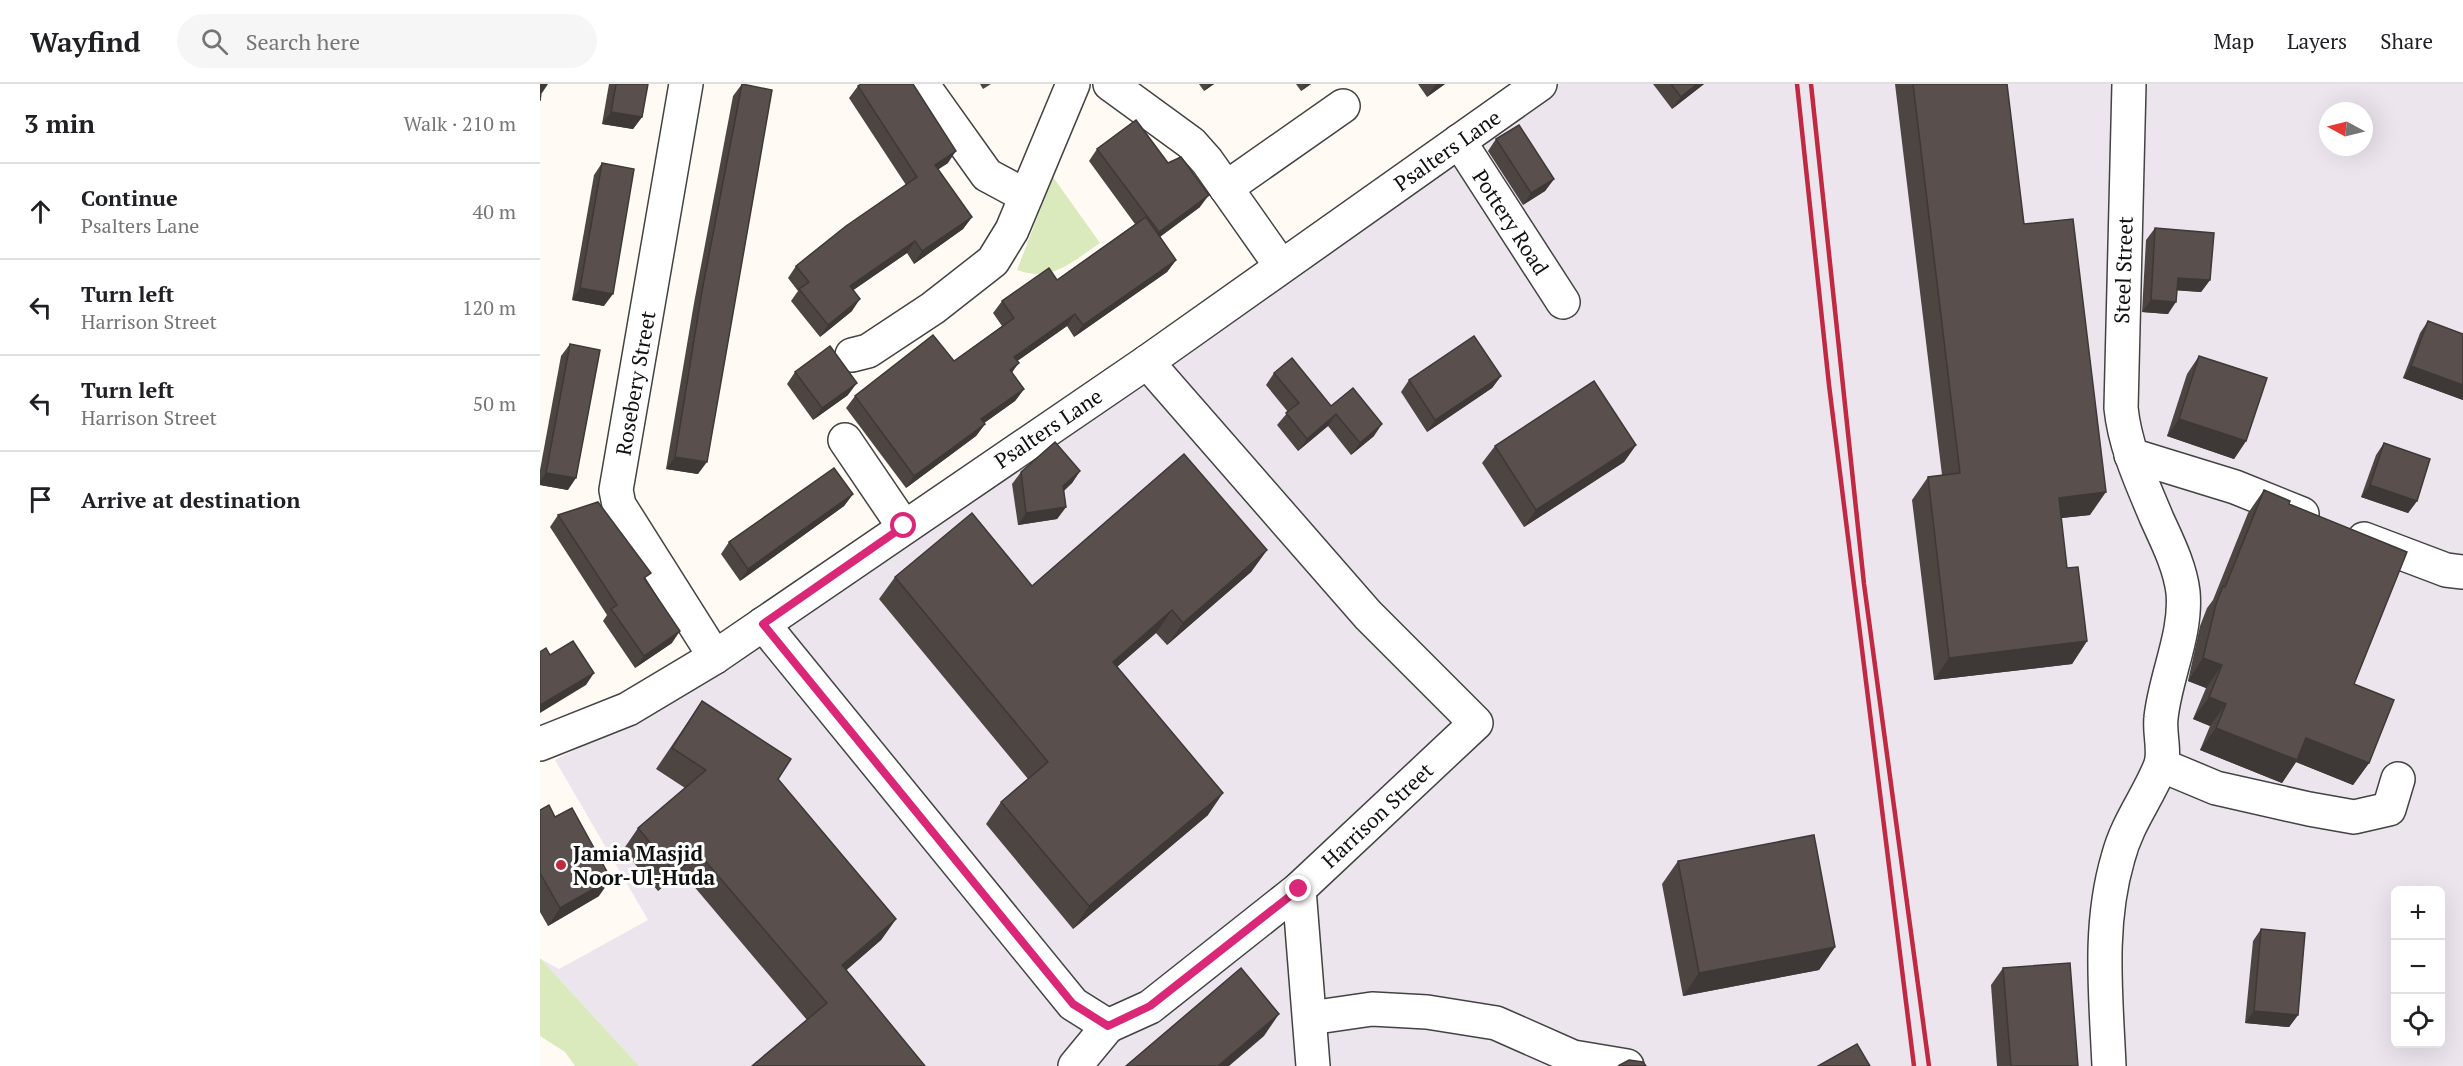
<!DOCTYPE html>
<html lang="en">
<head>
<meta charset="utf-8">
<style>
  :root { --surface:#fff; --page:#f6f6f6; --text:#202124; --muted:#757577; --line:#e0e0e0 }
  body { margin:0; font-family:"PT Serif",serif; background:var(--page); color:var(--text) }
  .controls { position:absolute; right:18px; bottom:18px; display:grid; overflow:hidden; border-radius:9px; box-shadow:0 6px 24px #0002 }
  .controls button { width:54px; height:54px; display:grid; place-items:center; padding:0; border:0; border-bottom:2px solid var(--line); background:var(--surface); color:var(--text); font:30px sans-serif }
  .compass { position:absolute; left:1779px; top:18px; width:54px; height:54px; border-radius:50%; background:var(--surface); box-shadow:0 6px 24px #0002; rotate:277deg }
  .stop { position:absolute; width:18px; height:18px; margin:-14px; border:4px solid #db2777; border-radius:50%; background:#fff }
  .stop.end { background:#db2777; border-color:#fff; box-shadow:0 2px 6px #0008 }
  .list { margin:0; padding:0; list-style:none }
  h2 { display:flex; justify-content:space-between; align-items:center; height:78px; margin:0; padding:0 24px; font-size:26px }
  h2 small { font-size:20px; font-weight:400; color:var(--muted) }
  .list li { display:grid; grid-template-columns:39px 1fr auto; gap:18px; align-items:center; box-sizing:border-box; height:96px; padding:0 24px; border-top:2px solid var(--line) }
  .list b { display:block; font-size:22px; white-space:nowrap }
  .list p { margin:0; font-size:20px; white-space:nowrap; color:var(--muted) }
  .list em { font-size:20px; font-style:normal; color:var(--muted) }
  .icon { flex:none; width:33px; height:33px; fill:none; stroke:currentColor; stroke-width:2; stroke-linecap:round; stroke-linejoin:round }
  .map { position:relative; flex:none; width:1923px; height:982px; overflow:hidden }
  header { display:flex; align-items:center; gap:36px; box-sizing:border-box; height:84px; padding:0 30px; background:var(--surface); border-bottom:2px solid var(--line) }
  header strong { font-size:28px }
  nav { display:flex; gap:33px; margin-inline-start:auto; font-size:21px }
  .search { width:420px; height:54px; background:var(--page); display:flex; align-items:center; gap:15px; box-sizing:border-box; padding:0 21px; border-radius:33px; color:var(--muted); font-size:22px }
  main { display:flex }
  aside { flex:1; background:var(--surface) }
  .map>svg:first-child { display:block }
  .industrial { fill:#ece5ee; fill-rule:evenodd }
  .green { fill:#daeabd }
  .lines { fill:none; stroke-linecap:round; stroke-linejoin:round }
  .minor-casing { stroke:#434343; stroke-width:36 }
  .minor { stroke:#fff; stroke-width:33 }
  .rail { stroke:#c12841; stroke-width:4.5 }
  .wall { fill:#4d4542 }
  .shaded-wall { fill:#3e3836 }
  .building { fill:#59504d; stroke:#3e3836; stroke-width:1.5 }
  .route { stroke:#db2777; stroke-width:8 }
  .poi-dot { fill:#c12841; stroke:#fff; stroke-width:2 }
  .labels { text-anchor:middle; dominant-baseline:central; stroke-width:6; stroke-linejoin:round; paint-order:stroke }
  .street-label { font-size:21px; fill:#101010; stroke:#fff }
  .poi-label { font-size:21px; font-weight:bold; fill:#101010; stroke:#fff; text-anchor:start }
</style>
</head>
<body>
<header>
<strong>Wayfind</strong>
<div class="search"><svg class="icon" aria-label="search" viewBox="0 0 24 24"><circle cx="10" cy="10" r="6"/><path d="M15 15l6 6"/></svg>Search here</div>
<nav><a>Map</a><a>Layers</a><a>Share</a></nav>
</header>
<main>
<aside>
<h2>3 min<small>Walk · 210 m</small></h2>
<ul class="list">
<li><svg class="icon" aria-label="ahead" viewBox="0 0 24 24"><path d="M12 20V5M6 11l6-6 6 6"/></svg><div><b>Continue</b><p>Psalters Lane</p></div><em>40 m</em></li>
<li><svg class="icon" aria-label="left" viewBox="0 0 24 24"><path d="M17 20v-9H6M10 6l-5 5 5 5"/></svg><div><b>Turn left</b><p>Harrison Street</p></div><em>120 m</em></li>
<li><svg class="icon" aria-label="left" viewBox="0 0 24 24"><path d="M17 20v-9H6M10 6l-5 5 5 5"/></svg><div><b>Turn left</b><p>Harrison Street</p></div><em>50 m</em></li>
<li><svg class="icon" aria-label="arrive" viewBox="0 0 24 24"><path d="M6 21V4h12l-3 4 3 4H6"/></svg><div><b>Arrive at destination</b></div></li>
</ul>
</aside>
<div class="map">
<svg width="1923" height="982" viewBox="0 0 1923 982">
  <rect width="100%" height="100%" fill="#fffbf4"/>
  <!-- industrial -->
  <path class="industrial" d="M1013 0H1923V982H99L1 875 19 885 108 836 15 676 177 592 517 349ZM1788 27H1824V63H1788ZM1856 806H1900V960H1856Z"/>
  <!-- green -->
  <g class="green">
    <path d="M513 93 560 159C533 177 512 199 477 186Z"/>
    <polygon points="0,874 1,875 99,982 35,982 25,968 0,952"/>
  </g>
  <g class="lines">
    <!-- minor casing -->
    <g class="minor-casing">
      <g id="minor">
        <polyline points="146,0 76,406 79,421 175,573"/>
        <polyline points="382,0 447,91 486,112"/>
        <polyline points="570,0 651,59 667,77 741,182"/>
        <polyline points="919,57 1023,218"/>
        <polyline points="686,104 803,22"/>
        <polyline points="312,271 328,267 393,224 453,177 472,146 533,0"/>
        <polyline points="305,356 364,443"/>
        <polyline points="1591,371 1695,403 1762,430"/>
        <polyline points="1824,455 1906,486 1923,488"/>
        <polyline points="223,540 533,920 568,942 610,923 759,805 936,639 828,531 607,278"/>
        <polyline points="0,660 88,625 175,573 607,278 1000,0"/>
        <polyline points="1621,681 1676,704 1769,725 1814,733 1849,725 1858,695"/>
        <polyline points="759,805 773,982"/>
        <polyline points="770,934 832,925 887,928 956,939 1033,973 1087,982"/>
        <polyline points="535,982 568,942"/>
        <path d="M1569 982C1566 912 1558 842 1578 774 1587 739 1607 715 1620 683 1626 669 1619 649 1621 634 1625 593 1647 550 1643 508 1640 483 1628 459 1617 435 1602 399 1585 363 1581 324L1589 0"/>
      </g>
    </g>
    <!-- minor -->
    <use href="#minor" class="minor"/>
    <!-- rail -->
    <g class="rail">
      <polyline points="1257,0 1289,301 1374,982"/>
      <polyline points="1271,0 1324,500 1389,982"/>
    </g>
  </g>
  <!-- wall -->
  <g class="wall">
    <polygon points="69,0 108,0 102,33 93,45 62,40"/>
    <polygon points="202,0 158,390 126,385 154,219 193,12"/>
    <polygon points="440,0 451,0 443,5"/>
    <polygon points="659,0 674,0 664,7"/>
    <polygon points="756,0 771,0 761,7"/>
    <polygon points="878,0 905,0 887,13"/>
    <polygon points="1113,0 1164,0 1132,25"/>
    <polygon points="1355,0 1467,0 1484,140 1550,431 1521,434 1527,484 1547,557 1532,580 1394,596 1372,416 1388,393 1402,391"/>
    <polygon points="318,2 408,79 398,85 432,133 423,145 374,180 367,169 313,206 312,227 280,253 251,217 258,207 248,194 256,182 366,101 309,14"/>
    <polygon points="956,55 1014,95 1005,107 983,121 948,67"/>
    <polygon points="557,65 660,123 620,153 636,176 627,188 534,253 527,242 477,277 472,289 484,305 475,317 444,339 445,340 436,352 366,404 306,324 315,312 414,277 462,242 453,229 462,217 517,196 595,140 549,77"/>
    <polygon points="62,79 64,222 32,216 54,91"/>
    <polygon points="1615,144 1670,196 1661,208 1637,206 1628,230 1602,228 1606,156"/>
    <polygon points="1888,237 1923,250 1923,316 1863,294 1880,249"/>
    <polygon points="30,260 28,406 0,401 0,386 21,272"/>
    <polygon points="1659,272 1706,357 1694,375 1627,352 1647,290"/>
    <polygon points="255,288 308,311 273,336 247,300"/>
    <polygon points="734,289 791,322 834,352 811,371 788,342 758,367 737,341 748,328 726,301"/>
    <polygon points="961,292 952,304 887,348 861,308 869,296"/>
    <polygon points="1844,359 1877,417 1868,429 1821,413 1836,371"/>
    <polygon points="1096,361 1084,378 984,443 942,379 955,362"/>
    <polygon points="540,387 532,399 524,407 526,423 517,435 478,441 472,400 481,388"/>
    <polygon points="1724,406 1749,420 1814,600 1829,679 1813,701 1756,678 1742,699 1660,666 1670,642 1653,635 1666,604 1648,597 1660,542 1667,524 1673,516 1708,429"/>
    <polygon points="313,410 304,422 200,497 181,470 189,458"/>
    <polygon points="18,431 106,497 132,559 95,584 63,537 67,531 10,443"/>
    <polygon points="727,466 711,488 627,561 616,549 577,583 668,731 533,845 446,740 461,718 488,695 339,515 355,493 492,502"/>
    <polygon points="162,617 238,695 356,835 341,856 306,886 385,982 267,936 141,787 118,807 83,766 98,744 145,704 116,685"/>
    <polygon points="0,726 15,733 59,812 8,842 0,828"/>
    <polygon points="1138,777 1295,863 1279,886 1143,912 1122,800"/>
    <polygon points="1721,845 1758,931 1749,943 1705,939 1713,857"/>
    <polygon points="1463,884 1538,982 1457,982 1451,901"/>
  </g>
  <!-- shaded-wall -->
  <g class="shaded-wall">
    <polygon points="0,0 8,0 2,9 0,9"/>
    <polygon points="669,0 674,0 664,7"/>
    <polygon points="766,0 771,0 761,7"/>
    <polygon points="896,0 905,0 887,13"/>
    <polygon points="1157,0 1164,0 1132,25 1141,13"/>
    <polygon points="71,28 102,33 93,45 62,40"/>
    <polygon points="416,67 408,79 387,93 395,81"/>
    <polygon points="1014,95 1005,107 983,121 991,109"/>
    <polygon points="669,111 660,123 610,160 619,148"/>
    <polygon points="432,133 423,145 374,180 382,167"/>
    <polygon points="375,157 367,169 302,214 310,202"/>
    <polygon points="636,176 627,188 534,253 543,241"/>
    <polygon points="1638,194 1670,196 1661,208 1630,206"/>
    <polygon points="40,204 73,210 64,222 32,216"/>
    <polygon points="320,215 312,227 280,253 288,241"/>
    <polygon points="1611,216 1636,218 1628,230 1602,228"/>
    <polygon points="535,230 527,242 466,285 474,273"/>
    <polygon points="479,279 470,291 470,286"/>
    <polygon points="1871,282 1923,301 1923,316 1863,294"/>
    <polygon points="961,292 952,304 887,348 895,336"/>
    <polygon points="317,299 308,311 273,336 282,324"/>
    <polygon points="484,305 475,317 433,347 441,335"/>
    <polygon points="796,330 788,342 758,367 767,355"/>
    <polygon points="1639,335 1706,357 1694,375 1627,352"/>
    <polygon points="445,340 436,352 366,404 374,392"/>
    <polygon points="842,340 834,352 811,371 820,359"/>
    <polygon points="1096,361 1084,378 984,443 996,426"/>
    <polygon points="135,373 167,378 158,390 126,385"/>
    <polygon points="540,387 532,399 515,414 523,402"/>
    <polygon points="6,389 36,394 28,406 0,401 0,397"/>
    <polygon points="1830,401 1877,417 1868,429 1821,413"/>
    <polygon points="1566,408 1550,431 1503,436 1519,414"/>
    <polygon points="313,410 304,422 200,497 208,485"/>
    <polygon points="526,423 517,435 478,441 486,429"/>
    <polygon points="727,466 711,488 627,561 643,539"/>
    <polygon points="632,526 616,549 557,600 573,578"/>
    <polygon points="140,547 132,559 95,584 104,572"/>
    <polygon points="1547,557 1532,580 1394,596 1409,574"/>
    <polygon points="1663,574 1682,581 1666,604 1648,597"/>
    <polygon points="54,589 46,601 0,629 0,621"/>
    <polygon points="1669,613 1686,620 1670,642 1653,635"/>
    <polygon points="1676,644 1766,654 1829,679 1813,701 1756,678 1742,699 1660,666"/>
    <polygon points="683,709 668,731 533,845 549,822"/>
    <polygon points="156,766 141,787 118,807 133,786"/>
    <polygon points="71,795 59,812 8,842 20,824"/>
    <polygon points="356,835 341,856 287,903 302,881"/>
    <polygon points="1295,863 1279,886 1143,912 1159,889"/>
    <polygon points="1714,927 1758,931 1749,943 1705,939"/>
    <polygon points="739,930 724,952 689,982 678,982"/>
  </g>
  <!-- building -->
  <g class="building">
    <polygon points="0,0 2,0 0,17"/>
    <polygon points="76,0 108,0 102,33 71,28"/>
    <polygon points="202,0 232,6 167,378 135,373 162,207"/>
    <polygon points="321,0 373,0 416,67 395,81 432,133 382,167 375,157 310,202 320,215 288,241 259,205 269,198 256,182 306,142 377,93 318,2"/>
    <polygon points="1131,0 1157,0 1141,13"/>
    <polygon points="1373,0 1467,0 1484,140 1533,135 1566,408 1519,414 1527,484 1538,483 1547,557 1409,574 1388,393 1420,389"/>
    <polygon points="596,36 628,79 641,73 669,111 619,148 557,65"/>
    <polygon points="979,41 1014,95 991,109 956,55"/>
    <polygon points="62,79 94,85 73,210 40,204"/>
    <polygon points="606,133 636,176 543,241 535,230 474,273 479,279 470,286 484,305 441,335 445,340 374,392 315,312 393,251 414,277 474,234 462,217 509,184 517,196"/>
    <polygon points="1615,144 1674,149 1670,196 1638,194 1636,218 1611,216"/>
    <polygon points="1888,237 1923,250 1923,301 1871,282"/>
    <polygon points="934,252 961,292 895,336 869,296"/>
    <polygon points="30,260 60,266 36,394 6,389"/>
    <polygon points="290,262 317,299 282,324 255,288"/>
    <polygon points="1659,272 1727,294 1706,357 1639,335"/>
    <polygon points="752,274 791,322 813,304 842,340 820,359 796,330 767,355 746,329 759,319 734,289"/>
    <polygon points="1054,297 1096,361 996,426 955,362"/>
    <polygon points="515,358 540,387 523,402 526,423 486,429 481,388"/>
    <polygon points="1844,359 1890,375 1877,417 1830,401"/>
    <polygon points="644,370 727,466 643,539 632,526 573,578 683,709 549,822 461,718 508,678 355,493 432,429 492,502"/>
    <polygon points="294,384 313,410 208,485 189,458"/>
    <polygon points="1724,406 1750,417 1749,420 1867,468 1814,600 1854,616 1829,679 1766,654 1757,676 1676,644 1686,620 1669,613 1682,581 1663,574 1676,520 1683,502 1685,503"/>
    <polygon points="58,418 111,489 104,494 140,547 104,572 71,525 77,521 18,431"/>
    <polygon points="33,557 54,589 0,621 0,568 6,564 10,571"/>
    <polygon points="162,617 251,675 238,695 356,835 302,881 385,982 212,982 287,919 156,766 133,786 98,744 166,686 132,664"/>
    <polygon points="9,721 15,733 32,724 71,795 20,824 0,789 0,726"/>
    <polygon points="1274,751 1295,863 1159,889 1138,777"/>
    <polygon points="1721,845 1765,849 1758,931 1714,927"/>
    <polygon points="1530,879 1538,982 1471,982 1463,884"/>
    <polygon points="701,884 739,930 678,982 586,982"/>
    <polygon points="1317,960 1330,982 1278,982"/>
    <polygon points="1089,976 1103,978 1106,982 1078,982"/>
  </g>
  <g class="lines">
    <!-- route -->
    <polyline class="route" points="364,442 223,540 533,920 568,942 610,922 759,805"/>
  </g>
  <!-- markers -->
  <circle class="poi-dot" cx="21" cy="781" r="6"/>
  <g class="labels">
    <!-- street labels -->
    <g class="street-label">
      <text transform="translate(907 66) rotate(-35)">Psalters Lane</text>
      <text transform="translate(971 138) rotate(57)">Pottery Road</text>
      <text transform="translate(1583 186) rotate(-88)">Steel Street</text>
      <text transform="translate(95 299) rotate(-80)">Rosebery Street</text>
      <text transform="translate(508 344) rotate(-34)">Psalters Lane</text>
      <text transform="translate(837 731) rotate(-43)">Harrison Street</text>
    </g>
    <!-- poi labels -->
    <g class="poi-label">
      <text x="33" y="769">Jamia Masjid<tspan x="33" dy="24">Noor-Ul-Huda</tspan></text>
    </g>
  </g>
</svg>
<div class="controls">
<button>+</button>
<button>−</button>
<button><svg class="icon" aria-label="locate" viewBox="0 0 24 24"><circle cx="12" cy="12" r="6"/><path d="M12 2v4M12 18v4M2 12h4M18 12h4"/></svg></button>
</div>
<svg class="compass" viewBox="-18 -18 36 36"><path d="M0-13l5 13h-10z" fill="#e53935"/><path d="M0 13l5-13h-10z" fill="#757577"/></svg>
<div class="stop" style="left:364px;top:442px"></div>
<div class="stop end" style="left:759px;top:805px"></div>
</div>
</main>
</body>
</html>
